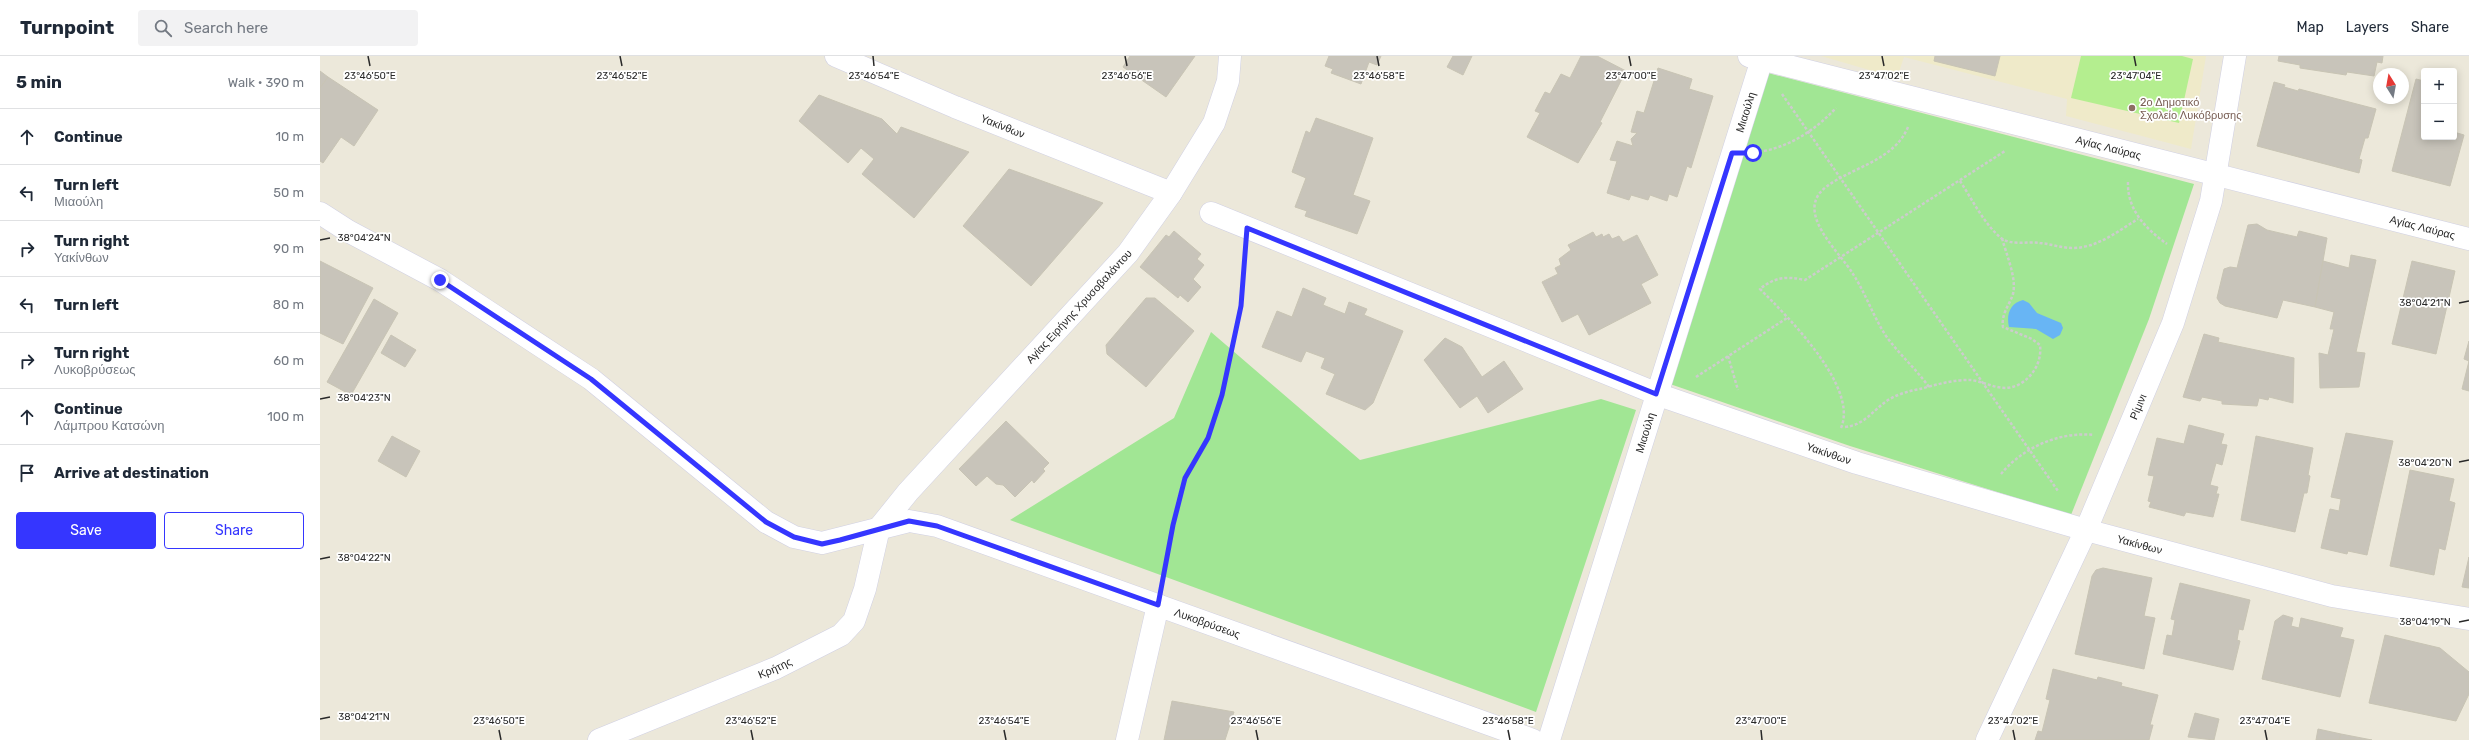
<!DOCTYPE html>
<html lang="en">
<head>
<meta charset="utf-8">
<style>
  :root { --surface:#fff; --page:#f2f2f3; --text:#1f2937; --muted:#747a83; --line:#e0e1e3; --accent:#3536ff }
  body { margin:0; font-family:Rubik,sans-serif; background:var(--page); color:var(--text) }
  .controls { position:absolute; right:12px; top:12px; display:grid; overflow:hidden; border-radius:4px; box-shadow:0 2px 10px #0003 }
  .controls button { width:36px; height:36px; display:grid; place-items:center; padding:0; border:0; border-bottom:1px solid var(--line); background:var(--surface); color:var(--text); font:20px sans-serif }
  .compass { position:absolute; left:2053px; top:12px; width:36px; height:36px; border-radius:50%; background:var(--surface); box-shadow:0 2px 10px #0003; rotate:349deg }
  .stop { position:absolute; width:12px; height:12px; margin:-9px; border:3px solid #3536ff; border-radius:50%; background:#fff }
  .stop.end { background:#3536ff; border-color:#fff; box-shadow:0 1px 4px #0008 }
  .list { margin:0; padding:0; list-style:none }
  h2 { display:flex; justify-content:space-between; align-items:center; height:52px; margin:0; padding:0 16px; font-size:17px }
  h2 small { font-size:13px; font-weight:400; color:var(--muted) }
  .list li { display:grid; grid-template-columns:26px 1fr auto; gap:12px; align-items:center; box-sizing:border-box; height:56px; padding:0 16px; border-top:1px solid var(--line) }
  .list b { display:block; font-size:15px; white-space:nowrap }
  .list p { margin:0; font-size:13px; white-space:nowrap; color:var(--muted) }
  .list em { font-size:13px; font-style:normal; color:var(--muted) }
  .actions { display:flex; gap:8px; padding:12px 16px }
  .actions a { flex:1; padding:9px 0; border:1px solid var(--accent); border-radius:4px; text-align:center; font-size:14px; color:var(--accent) }
  .actions .main { background:var(--accent); color:#fff }
  .icon { flex:none; width:22px; height:22px; fill:none; stroke:currentColor; stroke-width:2; stroke-linecap:round; stroke-linejoin:round }
  .map { position:relative; flex:none; width:2149px; height:684px; overflow:hidden }
  header { display:flex; align-items:center; gap:24px; box-sizing:border-box; height:56px; padding:0 20px; background:var(--surface); border-bottom:1px solid var(--line) }
  header strong { font-size:19px }
  nav { display:flex; gap:22px; margin-inline-start:auto; font-size:14px }
  .search { width:280px; height:36px; background:var(--page); display:flex; align-items:center; gap:10px; box-sizing:border-box; padding:0 14px; border-radius:4px; color:var(--muted); font-size:15px }
  main { display:flex }
  aside { flex:1; background:var(--surface) }
  .map>svg:first-child { display:block }
  .education { fill:#efeac9 }
  .green { fill:#a1e694 }
  .pitch { fill:#b4ee8f }
  .water { fill:#68b5f4 }
  .building { fill:#c8c4ba; stroke:#c8c4b4 }
  .lines { fill:none; stroke-linecap:round; stroke-linejoin:round }
  .minor-casing { stroke:#d0d0e3; stroke-width:23 }
  .tertiary-casing { stroke:#d0d0e3; stroke-width:23 }
  .path { stroke:#ccc; stroke-width:2.5; stroke-dasharray:3 2; stroke-linecap:butt }
  .minor { stroke:#fff; stroke-width:22 }
  .tertiary { stroke:#fff; stroke-width:22 }
  .route { stroke:#3536ff; stroke-width:5 }
  .ticks { fill:none; stroke:#292929; stroke-width:1.5 }
  .education-dot { fill:#8d6e63; stroke:#fff; stroke-width:1.5 }
  .labels { text-anchor:middle; dominant-baseline:central; stroke-width:3.5; stroke-linejoin:round; paint-order:stroke }
  .education-label { font-size:11px; fill:#785e54; stroke:#fff; text-anchor:start }
  .street-label { font-size:11px; fill:#292929; stroke:#fff }
  .ticks-label { font-size:10px; text-anchor:middle; fill:#292929; stroke:#fff; stroke-width:3.5; stroke-linejoin:round; paint-order:stroke }
</style>
</head>
<body>
<header>
<strong>Turnpoint</strong>
<div class="search"><svg class="icon" aria-label="search" viewBox="0 0 24 24"><circle cx="10" cy="10" r="6"/><path d="M15 15l6 6"/></svg>Search here</div>
<nav><a>Map</a><a>Layers</a><a>Share</a></nav>
</header>
<main>
<aside>
<h2>5 min<small>Walk · 390 m</small></h2>
<ul class="list">
<li><svg class="icon" aria-label="ahead" viewBox="0 0 24 24"><path d="M12 20V5M6 11l6-6 6 6"/></svg><div><b>Continue</b></div><em>10 m</em></li>
<li><svg class="icon" aria-label="left" viewBox="0 0 24 24"><path d="M17 20v-9H6M10 6l-5 5 5 5"/></svg><div><b>Turn left</b><p>Μιαούλη</p></div><em>50 m</em></li>
<li><svg class="icon" aria-label="right" viewBox="0 0 24 24"><path d="M7 20v-9h11M14 6l5 5-5 5"/></svg><div><b>Turn right</b><p>Υακίνθων</p></div><em>90 m</em></li>
<li><svg class="icon" aria-label="left" viewBox="0 0 24 24"><path d="M17 20v-9H6M10 6l-5 5 5 5"/></svg><div><b>Turn left</b></div><em>80 m</em></li>
<li><svg class="icon" aria-label="right" viewBox="0 0 24 24"><path d="M7 20v-9h11M14 6l5 5-5 5"/></svg><div><b>Turn right</b><p>Λυκοβρύσεως</p></div><em>60 m</em></li>
<li><svg class="icon" aria-label="ahead" viewBox="0 0 24 24"><path d="M12 20V5M6 11l6-6 6 6"/></svg><div><b>Continue</b><p>Λάμπρου Κατσώνη</p></div><em>100 m</em></li>
<li><svg class="icon" aria-label="arrive" viewBox="0 0 24 24"><path d="M6 21V4h12l-3 4 3 4H6"/></svg><div><b>Arrive at destination</b></div></li>
</ul>
<div class="actions"><a class="main">Save</a><a>Share</a></div>
</aside>
<div class="map">
<svg width="2149" height="684" viewBox="0 0 2149 684">
  <rect width="100%" height="100%" fill="#ece8da"/>
  <!-- education -->
  <polygon class="education" points="1501,0 1886,0 1871,93 1746,60 1747,43 1584,1 1577,22"/>
  <!-- green -->
  <g class="green">
    <polygon points="1448,17 1874,128 1829,263 1751,459 1530,390 1350,328"/>
    <polygon points="891,276 1040,404 1281,343 1316,354 1216,656 690,464 854,362"/>
  </g>
  <!-- pitch -->
  <polygon class="pitch" points="1761,0 1862,0 1873,3 1859,67 1751,42"/>
  <!-- water -->
  <path class="water" d="M1703 244 1709 247 1717 257 1741 267 1743 272 1740 279 1733 283 1716 273 1689 271C1686 259 1690 247 1703 244Z"/>
  <!-- building -->
  <g class="building">
    <polygon points="810,0 875,0 846,41 803,11"/>
    <polygon points="1009,0 1061,0 1057,9 1049,6 1041,28 1011,17 1013,13 1005,10"/>
    <polygon points="1133,0 1152,0 1143,19 1127,11"/>
    <polygon points="1261,0 1277,0 1306,15 1280,66 1282,67 1258,107 1207,81 1220,57 1215,55 1225,36 1230,38 1241,18 1250,22"/>
    <polygon points="1615,0 1680,0 1675,20 1614,5"/>
    <polygon points="1959,0 2063,0 2062,7 2057,6 2054,20 2027,16 2026,19 1980,12 1980,9 1958,5"/>
    <polygon points="1338,12 1372,23 1369,33 1393,40 1371,112 1367,110 1357,141 1349,138 1347,145 1330,139 1328,144 1311,139 1309,144 1287,137 1297,105 1290,104 1297,85 1313,90 1311,83 1317,77 1311,76 1317,55 1324,57"/>
    <polygon points="0,15 8,21 0,32"/>
    <polygon points="8,21 58,54 34,90 21,81 3,107 0,105 0,32"/>
    <polygon points="2096,23 2104,25 2104,81 2134,81 2134,76 2144,79 2130,130 2072,115"/>
    <polygon points="1954,26 1965,29 1964,31 1978,35 1979,33 2056,53 2048,82 2045,82 2039,103 2042,104 2039,117 1937,90"/>
    <polygon points="499,39 562,63 577,78 581,71 649,96 594,162 542,118 554,103 541,92 528,107 479,65"/>
    <polygon points="996,62 1053,82 1033,139 1050,145 1037,178 985,160 987,155 975,151 986,122 972,116 986,75 990,77"/>
    <polygon points="689,113 783,147 711,230 643,170"/>
    <polygon points="1937,168 1947,174 1977,181 1979,175 2007,182 1995,251 1963,244 1957,262 1905,250 1900,247 1897,242 1904,213 1910,211 1917,212 1928,169"/>
    <polygon points="854,175 881,198 877,203 884,209 873,223 881,231 868,246 860,239 858,242 820,211 846,179 849,181"/>
    <polygon points="1273,176 1276,181 1282,178 1283,181 1289,178 1292,183 1299,180 1303,186 1317,179 1338,219 1321,228 1331,247 1269,279 1258,258 1242,266 1222,226 1238,218 1235,212 1241,209 1239,203 1251,194 1248,189"/>
    <polygon points="2031,199 2056,204 2036,296 2045,297 2039,331 2000,332 1999,297 2008,299 2014,273 2010,273 2014,256 1995,251 2003,205 2029,212"/>
    <polygon points="0,205 53,232 23,288 0,277"/>
    <polygon points="2092,205 2135,215 2116,298 2072,288"/>
    <polygon points="983,232 1006,242 1003,249 1025,258 1029,246 1047,253 1044,259 1083,275 1053,347 1045,354 1006,338 1015,318 1001,312 1005,302 986,295 981,306 942,291 957,255 972,261"/>
    <polygon points="826,242 835,242 874,275 826,331 787,298 786,289"/>
    <polygon points="54,243 78,257 31,339 7,326"/>
    <polygon points="1884,278 1899,282 1898,286 1974,302 1973,347 1949,341 1948,344 1939,342 1937,350 1902,348 1902,345 1882,341 1880,345 1863,341"/>
    <polygon points="71,279 96,294 85,311 61,297"/>
    <polygon points="1125,282 1142,291 1162,321 1184,305 1203,333 1168,357 1157,340 1140,352 1104,304"/>
    <polygon points="2149,285 2149,335 2142,333 2149,305 2144,303"/>
    <polygon points="686,365 729,407 723,413 725,415 714,427 712,424 695,441 683,429 676,428 667,420 656,430 639,413"/>
    <polygon points="1869,369 1904,378 1901,388 1907,389 1902,409 1896,407 1890,429 1898,431 1896,438 1899,438 1893,461 1866,456 1864,460 1829,451 1831,446 1828,445 1834,420 1828,419 1837,382 1864,388"/>
    <polygon points="2026,377 2073,385 2047,499 2028,495 2027,498 2001,492 2010,453 2019,455 2021,443 2011,441"/>
    <polygon points="72,380 100,395 86,421 58,405"/>
    <polygon points="1936,380 1993,392 1988,419 1990,420 1987,437 1984,437 1975,476 1921,464"/>
    <polygon points="2090,414 2134,423 2129,445 2135,447 2125,494 2119,492 2114,519 2070,510"/>
    <polygon points="2149,501 2149,532 2142,531"/>
    <polygon points="1783,512 1832,522 1824,560 1835,562 1824,613 1755,598 1772,520 1776,514"/>
    <polygon points="1860,527 1930,544 1923,574 1919,573 1917,584 1920,585 1913,614 1843,598 1847,579 1852,580 1855,564 1851,563"/>
    <polygon points="1963,559 1973,562 1971,570 1979,572 1981,562 2023,572 2020,581 2034,584 2020,641 1942,623 1955,565"/>
    <polygon points="2065,579 2120,592 2149,616 2149,638 2136,665 2049,647"/>
    <polygon points="1733,613 1777,624 1778,621 1802,627 1801,630 1838,639 1830,669 1833,669 1829,684 1715,684 1718,675 1722,676 1730,644 1726,643"/>
    <polygon points="852,645 914,656 905,684 844,684"/>
    <polygon points="1875,657 1899,663 1894,684 1868,681"/>
    <polygon points="1998,673 2021,678 2019,684 1996,684"/>
    <polygon points="2021,678 2052,684 2019,684"/>
  </g>
  <g class="lines">
    <!-- minor casing -->
    <g class="minor-casing">
      <g id="minor">
        <path id="s1" d="M516 0 635 51 851 137"/>
        <path id="s2" d="M1429 0 2149 183"/>
        <path id="s3" d="M891 157 1345 341 1537 407 1766 474 2012 540 2149 563"/>
        <path id="s4" d="M279 684 456 612 521 579 534 565 545 533 559 472 588 436 808 197 851 137 894 67 908 25 910 0"/>
        <polyline points="807,684 838,549"/>
        <path id="s5" d="M1229 684 1443 0"/>
        <path id="s6" d="M1667 684 1766 474 1853 267 1891 145 1915 0"/>
      </g>
    </g>
    <!-- tertiary casing -->
    <g class="tertiary-casing">
      <g id="tertiary">
        <path id="s7" d="M0 157 28 175 120 224 271 323 446 466 474 481 502 487 589 465 617 470 1213 684"/>
      </g>
    </g>
    <!-- path -->
    <g class="path">
      <polyline points="1462,38 1738,435"/>
      <path d="M1588 71C1574 105 1532 111 1506 131 1473 156 1520 196 1533 218 1546 238 1553 260 1566 280 1579 298 1596 313 1609 331"/>
      <path d="M1444 95C1473 89 1496 73 1516 52"/>
      <path d="M1640 125C1652 143 1664 168 1681 182 1691 190 1708 185 1720 187 1731 188 1741 192 1753 192 1777 192 1798 175 1818 163"/>
      <path d="M1808 126C1807 154 1826 173 1847 188"/>
      <polyline points="1408,300 1418,334"/>
      <polyline points="1376,321 1467,262"/>
      <path d="M1525 371C1545 369 1553 354 1568 344 1578 338 1589 335 1600 333 1615 329 1635 323 1651 324 1667 326 1681 337 1698 329 1713 321 1722 306 1720 289L1712 283 1683 271C1681 258 1689 250 1693 238 1697 222 1686 198 1682 182"/>
      <path d="M1521 372C1539 331 1467 260 1440 233 1455 221 1466 220 1485 224L1685 95"/>
      <path d="M1681 418C1702 392 1740 375 1774 379"/>
      <path d="M844 520C851 488 853 453 865 422 870 407 883 395 888 380 909 323 920 262 925 202"/>
    </g>
    <!-- minor -->
    <use href="#minor" class="minor"/>
    <!-- tertiary -->
    <use href="#tertiary" class="tertiary"/>
  </g>
  <g class="lines">
    <!-- route -->
    <polyline class="route" points="120,224 271,323 446,466 474,481 502,488 520,484 589,465 617,470 838,549 853,469 865,422 888,382 902,339 921,250 927,172 1336,338 1412,97 1433,97"/>
  </g>
  <!-- ticks -->
  <path class="ticks" d="M48 0 50 10M300 0 302 10M553 0 554 10M805 0 807 10M1057 0 1059 10M1309 0 1311 10M1562 0 1564 10M1814 0 1816 10M0 184 10 182M2139 247 2149 245M0 343 10 341M2139 406 2149 404M0 503 10 501M2139 566 2149 564M0 663 10 661M179 674 181 684M431 674 433 684M684 674 686 684M936 674 938 684M1188 674 1190 684M1441 674 1442 684M1693 674 1695 684M1945 674 1947 684"/>
  <!-- markers -->
  <circle class="education-dot" cx="1812" cy="52" r="4"/>
  <g class="labels">
    <!-- education labels -->
    <g class="education-label">
      <text x="1820" y="46">2ο Δημοτικό<tspan x="1820" dy="13">Σχολείο Λυκόβρυσης</tspan></text>
    </g>
    <!-- street labels -->
    <g class="street-label">
      <text stroke="none"><textPath href="#s5" startOffset="658">Μιαούλη</textPath></text>
      <text stroke="none"><textPath href="#s1" startOffset="181">Υακίνθων</textPath></text>
      <text stroke="none"><textPath href="#s2" startOffset="371">Αγίας Λαύρας</textPath></text>
      <text stroke="none"><textPath href="#s2" startOffset="695">Αγίας Λαύρας</textPath></text>
      <text stroke="none"><textPath href="#s4" startOffset="678">Αγίας Ειρήνης Χρυσοβαλάντου</textPath></text>
      <text stroke="none"><textPath href="#s6" startOffset="366">Ρίμινι</textPath></text>
      <text stroke="none"><textPath href="#s5" startOffset="322">Μιαούλη</textPath></text>
      <text stroke="none"><textPath href="#s3" startOffset="663">Υακίνθων</textPath></text>
      <text stroke="none"><textPath href="#s3" startOffset="987">Υακίνθων</textPath></text>
      <text stroke="none"><textPath href="#s7" startOffset="1010">Λυκοβρύσεως</textPath></text>
      <text stroke="none"><textPath href="#s4" startOffset="190">Κρήτης</textPath></text>
    </g>
  </g>
  <g class="ticks-label">
    <text x="50" y="23">23°46'50"E</text>
    <text x="302" y="23">23°46'52"E</text>
    <text x="554" y="23">23°46'54"E</text>
    <text x="807" y="23">23°46'56"E</text>
    <text x="1059" y="23">23°46'58"E</text>
    <text x="1311" y="23">23°47'00"E</text>
    <text x="1564" y="23">23°47'02"E</text>
    <text x="1816" y="23">23°47'04"E</text>
    <text x="44" y="185">38°04'24"N</text>
    <text x="2105" y="250">38°04'21"N</text>
    <text x="44" y="345">38°04'23"N</text>
    <text x="2105" y="410">38°04'20"N</text>
    <text x="44" y="505">38°04'22"N</text>
    <text x="2105" y="569">38°04'19"N</text>
    <text x="44" y="664">38°04'21"N</text>
    <text x="179" y="668">23°46'50"E</text>
    <text x="431" y="668">23°46'52"E</text>
    <text x="684" y="668">23°46'54"E</text>
    <text x="936" y="668">23°46'56"E</text>
    <text x="1188" y="668">23°46'58"E</text>
    <text x="1441" y="668">23°47'00"E</text>
    <text x="1693" y="668">23°47'02"E</text>
    <text x="1945" y="668">23°47'04"E</text>
  </g>
</svg>
<div class="controls">
<button>+</button>
<button>−</button>
</div>
<svg class="compass" viewBox="-18 -18 36 36"><path d="M0-13l5 13h-10z" fill="#e53935"/><path d="M0 13l5-13h-10z" fill="#747a83"/></svg>
<div class="stop" style="left:1433px;top:97px"></div>
<div class="stop end" style="left:120px;top:224px"></div>
</div>
</main>
</body>
</html>
